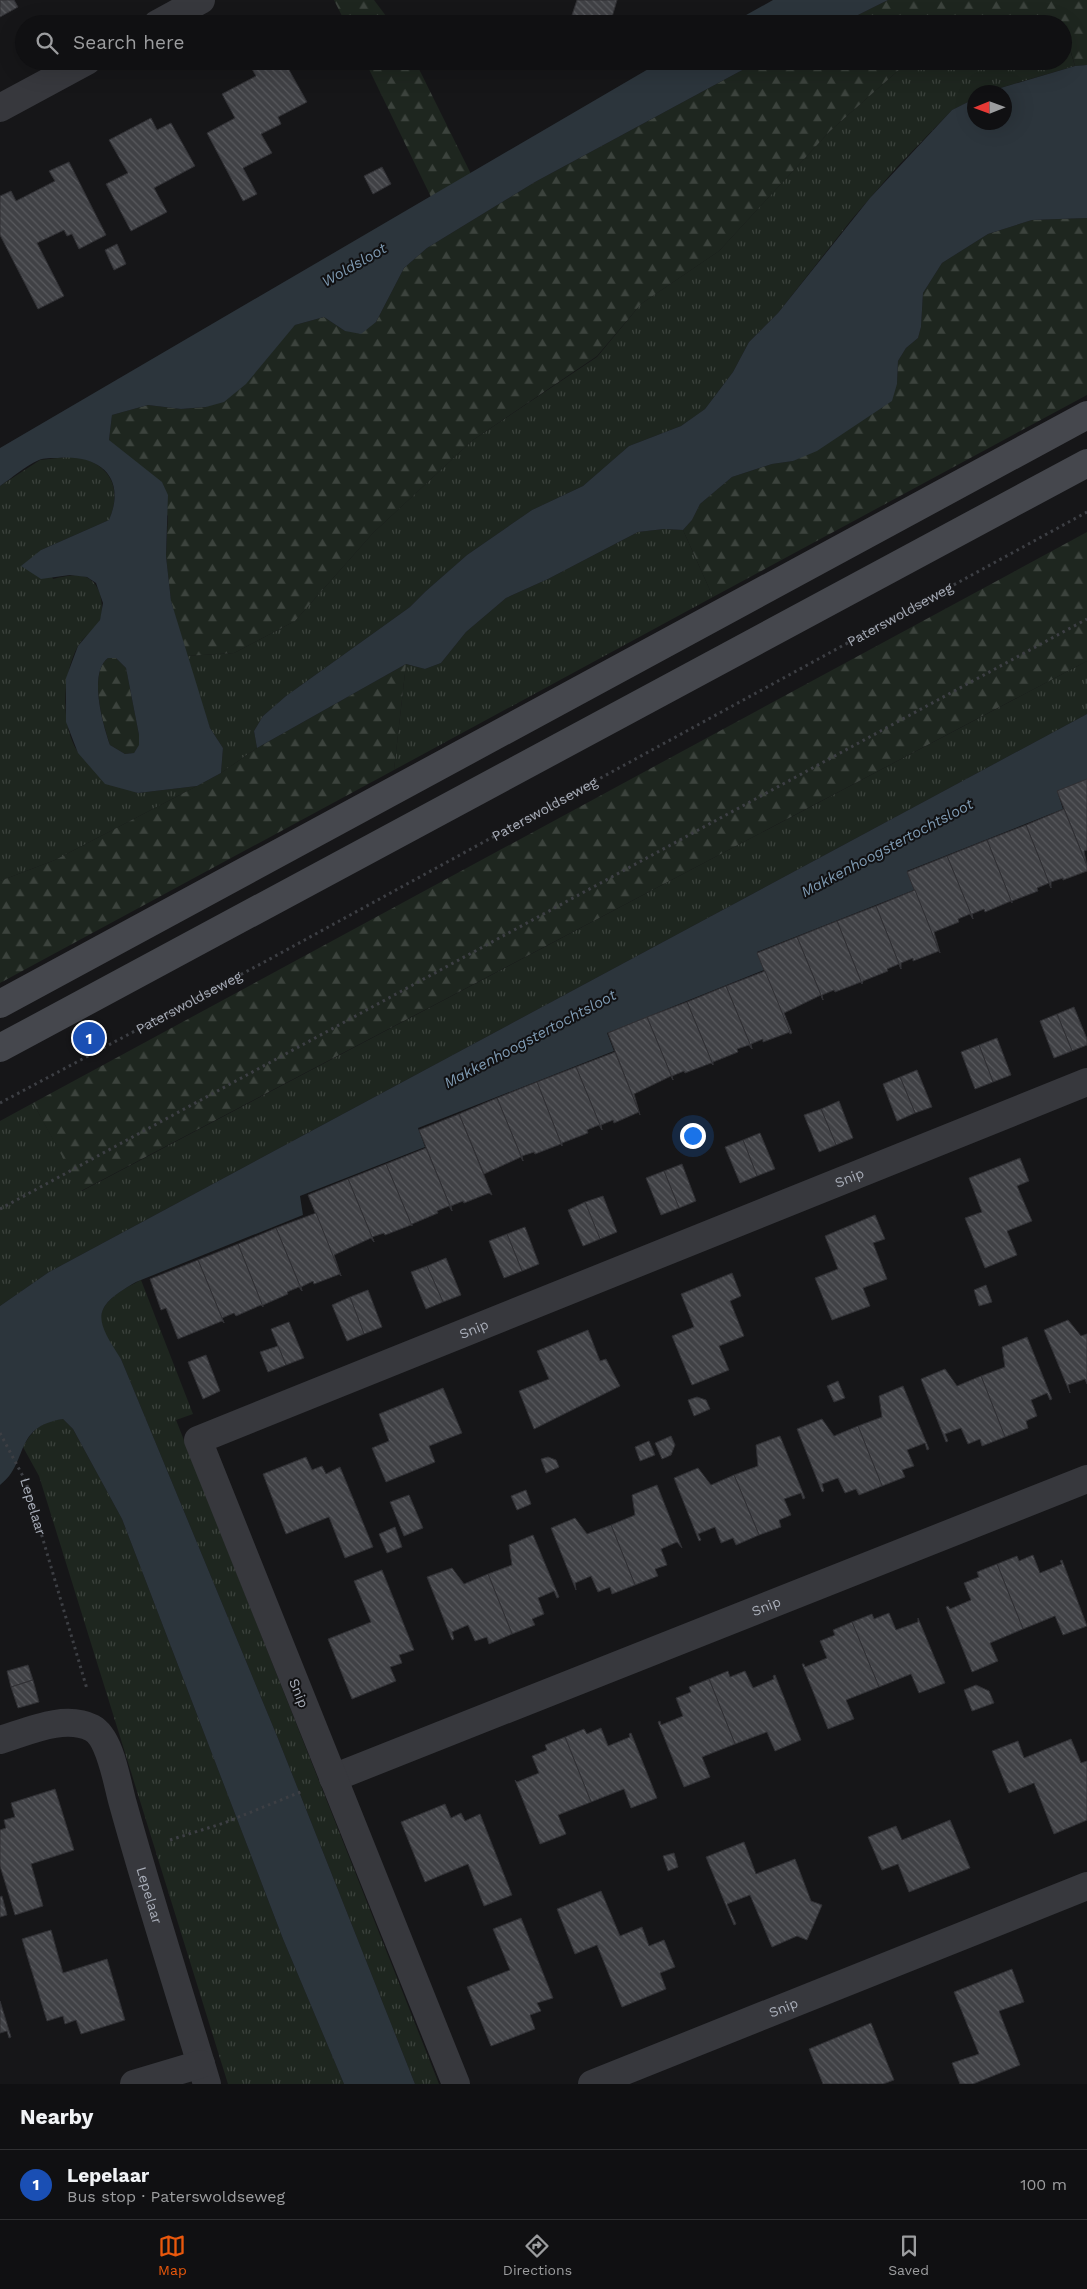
<!DOCTYPE html>
<html lang="en">
<head>
<meta charset="utf-8">
<style>
  :root { --surface:#101012; --page:#1e1e20; --text:#f1f3f6; --muted:#9c9d9f; --line:#303032; --accent:#ea580c }
  body { margin:0; font-family:"Work Sans",sans-serif; background:var(--page); color:var(--text) }
  .compass { position:absolute; left:967px; top:85px; width:45px; height:45px; border-radius:50%; background:var(--surface); box-shadow:0 5px 20px #0002; rotate:269deg }
  .you { position:absolute; left:692px; top:1135px; width:18px; height:18px; margin:-12px; border:4px solid #fff; border-radius:50%; background:#1a73e8; box-shadow:0 0 0 8px #1a73e833 }
  .badge { display:grid; place-items:center; width:32px; height:32px; border-radius:50%; background:var(--accent); color:#fff; font-size:16px; font-weight:700 }
  .pin { position:absolute; translate:-50% -50%; border:2px solid #fff; box-shadow:0 1px 5px #0006 }
  .list { margin:0; padding:0; list-style:none }
  h2 { display:flex; justify-content:space-between; align-items:center; height:65px; margin:0; padding:0 20px; font-size:21px }
  h2 small { font-size:16px; font-weight:400; color:var(--muted) }
  .list li { display:grid; grid-template-columns:32px 1fr auto; gap:15px; align-items:center; box-sizing:border-box; height:70px; padding:0 20px; border-top:1px solid var(--line) }
  .list b { display:block; font-size:19px; white-space:nowrap }
  .list p { margin:0; font-size:16px; white-space:nowrap; color:var(--muted) }
  .list em { font-size:16px; font-style:normal; color:var(--muted) }
  .icon { flex:none; width:28px; height:28px; fill:none; stroke:currentColor; stroke-width:2; stroke-linecap:round; stroke-linejoin:round }
  .map { position:relative; flex:none; width:1087px; height:2084px; overflow:hidden }
  .search { position:absolute; background:var(--surface); box-shadow:0 5px 20px #0002; left:15px; right:15px; top:15px; height:55px; display:flex; align-items:center; gap:12px; box-sizing:border-box; padding:0 18px; border-radius:28px; color:var(--muted); font-size:19px }
  .sheet { height:135px; background:var(--surface) }
  nav { display:flex; justify-content:space-around; align-items:center; box-sizing:border-box; height:70px; border-top:1px solid var(--line); background:var(--surface); font-size:14px; color:var(--muted) }
  nav a { display:grid; justify-items:center; gap:2px }
  nav .on { color:var(--accent) }
  .map>svg:first-child { display:block }
  .grass { fill:url(#grass-tufts) }
  .forest { fill:url(#forest-firs) }
  .water { fill:#2c353c; fill-rule:evenodd }
  .building { fill:url(#building-back-hatch); stroke:#303034 }
  .lines { fill:none; stroke-linecap:round; stroke-linejoin:round }
  .path { stroke:#3d3f44; stroke-width:3; stroke-dasharray:2.5 4; stroke-linecap:butt }
  .minor { stroke:#37383d; stroke-width:28 }
  .secondary { stroke:#45474d; stroke-width:28 }
  .labels { text-anchor:middle; dominant-baseline:central; stroke-width:4; stroke-linejoin:round; paint-order:stroke }
  .street-label { font-size:14px; fill:#a8adb8; stroke:#111113 }
  .water-label { font-size:15px; font-style:italic; fill:#7f9bb3; stroke:#111113 }
</style>
</head>
<body>
<div class="map">
<svg width="1087" height="2084" viewBox="0 0 1087 2084">
  <defs>
    <pattern id="grass-tufts" width="24" height="20" patternUnits="userSpaceOnUse" patternTransform="scale(1.25)"><rect width="24" height="20" fill="#1e261f"/><path d="M3 7l-1-3M5 7V3M7 7l1-3M15 17l-1-3M17 17v-4M19 17l1-3" fill="none" stroke="#3c433d"/></pattern>
    <pattern id="forest-firs" width="22" height="20" patternUnits="userSpaceOnUse" patternTransform="scale(1.25)"><rect width="22" height="20" fill="#1e261f"/><path d="M5 1l3.5 6h-7zM16 11l3.5 6h-7z" fill="#3c433d"/></pattern>
    <pattern id="building-back-hatch" width="6" height="6" patternUnits="userSpaceOnUse" patternTransform="scale(1.25)"><rect width="6" height="6" fill="#404145"/><path d="M-1 5l2 2M0 0l6 6M5-1l2 2" fill="none" stroke="#595a5e"/></pattern>
  </defs>
  <rect width="100%" height="100%" fill="#161618"/>
  <!-- grass -->
  <g class="grass">
    <polygon points="1063,28 1075,66 986,92 974,92 974,99 952,110 896,168 852,219 778,313 749,342 733,372 705,409 681,426 629,446 583,486 532,510 467,555 426,591 410,607 286,696 263,716 254,731 257,748 221,773 223,748 210,728 186,656 234,653 295,621 373,533 473,440 597,357 641,304 719,251 830,131 909,61 1063,61"/>
    <path d="M75 456C110 464 123 487 109 520L41 550 53 579C73 574 92 570 100 594 102 602 103 612 100 620 95 630 83 637 78 646 62 675 60 725 78 752 83 760 127 786 138 793L197 786 55 860 0 881V486L40 460Z"/>
    <polygon points="664,529 683,530 713,597 394,770 406,664 425,669 441,663 466,632 506,598 548,579 638,532"/>
    <polygon points="1087,661 1087,714 49,1272 0,1306 0,1121 33,1103 82,1191"/>
    <path d="M141 1280 193 1414 176 1420 439 2084H415L277 1736 121 1359C115 1350 105 1340 102 1330 93 1304 123 1289 141 1280Z"/>
    <path d="M63 1419 73 1429 122 1519 283 1939 344 2084H228L39 1476 23 1447C34 1428 41 1422 63 1419Z"/>
  </g>
  <!-- forest -->
  <g class="forest">
    <polygon points="334,0 374,0 392,24 346,24"/>
    <polygon points="888,0 1087,0 1087,65 1075,66 1063,24 840,24"/>
    <polygon points="365,61 415,61 471,174 431,197"/>
    <polygon points="759,61 909,61 830,131 719,251 641,304 597,356 473,440 373,533 295,621 234,653 186,656 171,601 166,556 168,516 109,440 112,415 148,405 181,409 206,407 270,353 295,325 324,317 345,331 376,322 404,268 427,248 535,182"/>
    <polygon points="1087,218 1087,395 713,597 683,530 692,520 700,504 732,477 772,464 793,461 897,384 898,361 906,348 918,338 921,327 923,293 942,263 988,234 1032,220"/>
    <polygon points="1087,532 1087,661 81,1191 33,1103"/>
    <path d="M108 658H116L126 668 139 735 140 745 134 753 125 754 110 745C103 724 88 673 108 658Z"/>
    <polygon points="406,664 394,770 0,983 0,881 55,860 197,786 221,773 257,748"/>
  </g>
  <!-- water -->
  <g class="water">
    <polygon points="773,0 888,0 840,24 730,24"/>
    <path d="M662 61H759L535 182 427 248 404 268 376 322 361 334 345 331 324 317 295 325 246 384 224 402 206 407 181 409 148 405 112 415 109 440 162 482 168 495 166 556 171 601 210 728 223 748 221 773 197 786 138 793 105 784 78 753 66 722V678L78 646 100 620 103 603 96 583 87 577 70 575 41 579 21 566 41 550 109 520C127 478 100 454 58 458 52 458 44 458 39 460 25 466 12 478 0 486V448ZM108 658H116L126 668 139 735V745L134 753 125 754 110 745C103 725 88 673 108 658Z"/>
    <polygon points="1087,65 1087,218 1032,220 988,234 942,263 923,293 921,327 918,338 906,348 898,361 897,384 892,401 817,451 793,461 772,464 732,477 700,504 692,520 683,530 664,529 638,532 548,579 506,598 466,632 441,663 425,669 406,664 257,748 254,731 263,716 286,696 410,607 426,591 467,555 532,510 583,486 629,446 681,426 705,409 733,372 749,342 778,313 870,198 952,110 974,99 974,122 1004,122 1004,92 987,92 1075,66"/>
    <path d="M1087 714V779L1057 791 1063 809 907 871 914 890 757 952 764 970 607 1033 614 1051 418 1128 425 1147 300 1196 303 1215 136 1282C90 1308 95 1319 121 1359L277 1736 415 2084H344L283 1939 122 1519 73 1429 63 1419C12 1427 30 1462 0 1485V1306L49 1272Z"/>
  </g>
  <!-- building -->
  <g class="building">
    <polygon points="0,0 14,0 18,7 0,17"/>
    <polygon points="577,0 617,0 610,24 569,24"/>
    <polygon points="267,61 284,61 307,102 278,117 281,124 261,134 272,153 243,168 257,194 243,201 207,133 235,118 222,94 256,76 252,69"/>
    <polygon points="151,118 157,130 171,123 195,166 154,188 167,212 131,231 106,184 128,173 109,140"/>
    <polygon points="69,162 106,235 79,249 72,234 67,236 64,230 37,243 64,296 38,309 0,235 0,196 11,191 16,201 55,181 49,171"/>
    <polygon points="382,167 391,184 373,194 364,176"/>
    <polygon points="117,244 126,264 114,270 105,250"/>
    <polygon points="1087,779 1087,850 1084,851 1087,866 1057,791"/>
    <polygon points="1064,809 1087,866 1087,871 1063,880 1063,878 1051,882 1051,888 1026,825"/>
    <polygon points="1026,825 1051,888 1049,883 1037,888 1038,891 1012,901 1012,903 987,840"/>
    <polygon points="987,840 1012,903 1011,901 985,912 984,909 972,914 973,919 947,856"/>
    <polygon points="947,856 973,919 970,914 958,919 959,922 934,932 940,953 907,872"/>
    <polygon points="915,890 939,951 913,961 913,958 901,963 901,969 876,906"/>
    <polygon points="876,906 901,969 899,964 887,969 888,971 863,981 862,984 837,921"/>
    <polygon points="837,921 862,984 861,982 835,992 834,990 822,995 823,1000 797,937"/>
    <polygon points="797,937 823,1000 821,995 784,1013 792,1033 790,1034 757,953"/>
    <polygon points="765,971 790,1032 763,1042 763,1039 751,1044 752,1049 726,986"/>
    <polygon points="726,986 752,1049 749,1045 737,1049 738,1052 713,1062 713,1065 687,1002"/>
    <polygon points="687,1002 713,1065 711,1063 685,1073 684,1071 672,1076 673,1080 647,1017"/>
    <polygon points="1074,1007 1087,1039 1087,1045 1072,1051 1057,1014"/>
    <polygon points="1057,1014 1072,1051 1054,1058 1040,1021"/>
    <polygon points="647,1017 673,1080 671,1076 634,1094 640,1115 608,1033"/>
    <polygon points="997,1038 1011,1075 993,1082 979,1045"/>
    <polygon points="979,1045 993,1082 975,1089 961,1052"/>
    <polygon points="615,1052 639,1112 614,1123 613,1120 601,1125 602,1130 576,1067"/>
    <polygon points="576,1067 602,1130 599,1125 587,1130 588,1133 562,1143 562,1146 537,1082"/>
    <polygon points="917,1070 932,1107 915,1113 900,1077"/>
    <polygon points="900,1077 915,1113 897,1121 883,1084"/>
    <polygon points="537,1082 562,1146 561,1144 535,1154 534,1152 522,1156 523,1161 497,1098"/>
    <polygon points="497,1098 523,1161 521,1157 484,1174 459,1114"/>
    <polygon points="839,1101 853,1138 836,1145 821,1109"/>
    <polygon points="821,1109 836,1145 819,1152 804,1115"/>
    <polygon points="459,1114 492,1195 489,1193 464,1203 463,1201 451,1206 452,1211 419,1130"/>
    <polygon points="760,1133 775,1169 757,1176 743,1140"/>
    <polygon points="743,1140 757,1176 740,1183 725,1147"/>
    <polygon points="426,1148 452,1211 449,1206 437,1211 438,1213 412,1224 412,1226 386,1164"/>
    <polygon points="1020,1158 1029,1181 1017,1186 1032,1221 1007,1231 1017,1255 985,1268 965,1218 982,1212 969,1178"/>
    <polygon points="386,1164 412,1226 411,1225 385,1235 384,1233 372,1237 374,1242 348,1179"/>
    <polygon points="682,1164 696,1201 679,1208 664,1171"/>
    <polygon points="664,1171 679,1208 661,1215 646,1178"/>
    <polygon points="348,1179 374,1242 371,1238 334,1255 341,1276 308,1195"/>
    <polygon points="603,1196 617,1232 600,1239 585,1202"/>
    <polygon points="585,1202 600,1239 583,1246 568,1210"/>
    <polygon points="316,1213 341,1276 340,1274 314,1284 313,1281 301,1287 302,1291 276,1228"/>
    <polygon points="875,1215 885,1239 873,1243 887,1279 863,1288 870,1306 832,1320 815,1278 838,1269 825,1236"/>
    <polygon points="525,1227 539,1264 522,1271 507,1234"/>
    <polygon points="276,1228 302,1291 299,1287 287,1292 288,1294 263,1305 263,1307 238,1244"/>
    <polygon points="507,1234 522,1271 504,1278 489,1241"/>
    <polygon points="238,1244 263,1307 261,1305 236,1316 234,1313 222,1318 224,1323 198,1260"/>
    <polygon points="446,1258 461,1295 443,1302 427,1266"/>
    <polygon points="198,1260 224,1323 222,1321 178,1339 166,1308 161,1310 150,1279"/>
    <polygon points="427,1266 443,1302 426,1309 411,1272"/>
    <polygon points="732,1273 741,1296 730,1301 744,1336 719,1346 729,1370 692,1385 672,1336 694,1327 681,1294"/>
    <polygon points="986,1285 992,1302 979,1306 974,1290"/>
    <polygon points="368,1290 382,1327 364,1334 350,1297"/>
    <polygon points="350,1297 364,1334 347,1341 332,1305"/>
    <polygon points="1068,1320 1081,1336 1087,1334 1087,1384 1085,1379 1068,1385 1070,1393 1044,1330"/>
    <polygon points="289,1322 304,1358 286,1365 271,1329"/>
    <polygon points="588,1330 600,1361 606,1359 620,1386 534,1429 519,1391 549,1379 537,1351"/>
    <polygon points="1027,1337 1052,1399 1050,1400 1047,1393 1031,1400 1037,1416 1026,1421 1028,1428 1005,1437 981,1376 1005,1367 1002,1347"/>
    <polygon points="278,1346 286,1365 268,1372 260,1352"/>
    <polygon points="206,1355 220,1391 203,1399 188,1362"/>
    <polygon points="945,1369 957,1386 981,1376 1005,1437 982,1446 980,1439 968,1444 961,1428 945,1434 948,1441 946,1442 921,1379"/>
    <polygon points="838,1381 845,1398 834,1402 827,1386"/>
    <polygon points="903,1386 929,1449 927,1450 925,1443 907,1450 914,1466 902,1470 905,1477 882,1486 858,1426 882,1417 879,1396"/>
    <polygon points="443,1388 462,1433 429,1446 435,1462 386,1482 372,1448 389,1441 379,1414"/>
    <polygon points="697,1397 706,1400 710,1409 694,1416 688,1400"/>
    <polygon points="822,1419 834,1436 858,1426 882,1486 859,1495 856,1489 845,1493 838,1478 822,1484 824,1491 822,1492 797,1429"/>
    <polygon points="671,1436 675,1445 671,1455 662,1459 655,1443"/>
    <polygon points="780,1436 805,1498 803,1499 801,1493 784,1499 791,1515 779,1520 781,1527 759,1535 734,1475 758,1466 756,1445"/>
    <polygon points="649,1441 655,1455 640,1461 635,1447"/>
    <polygon points="306,1457 312,1470 322,1466 326,1474 340,1467 373,1547 345,1558 329,1517 286,1534 263,1474"/>
    <polygon points="548,1457 556,1460 559,1467 546,1473 541,1459"/>
    <polygon points="698,1468 711,1485 734,1475 759,1535 736,1545 733,1538 721,1543 715,1527 698,1534 701,1540 699,1541 674,1478"/>
    <polygon points="657,1485 682,1548 677,1542 661,1549 667,1565 655,1569 658,1576 635,1585 611,1525 635,1515 632,1495"/>
    <polygon points="526,1490 531,1504 517,1510 511,1496"/>
    <polygon points="409,1495 423,1528 404,1536 390,1502"/>
    <polygon points="575,1518 587,1534 611,1525 635,1585 612,1594 610,1587 598,1592 591,1576 575,1583 576,1590 551,1528"/>
    <polygon points="395,1527 402,1547 387,1553 379,1534"/>
    <polygon points="533,1535 559,1597 557,1598 554,1591 538,1598 544,1614 532,1619 535,1625 512,1634 488,1574 512,1565 509,1545"/>
    <polygon points="1033,1555 1040,1573 1062,1564 1060,1561 1062,1560 1087,1626 1063,1635 1055,1616 1023,1629 997,1564 1017,1556 1019,1561"/>
    <polygon points="997,1564 1023,1629 990,1643 998,1661 972,1672 946,1607 948,1606 950,1609 971,1600 964,1583 979,1577 977,1572"/>
    <polygon points="452,1568 464,1584 488,1574 512,1634 489,1644 487,1637 475,1641 468,1625 452,1632 454,1639 452,1640 427,1577"/>
    <polygon points="382,1570 414,1650 399,1655 402,1663 390,1667 396,1681 352,1699 328,1639 371,1622 354,1581"/>
    <polygon points="889,1613 896,1630 918,1622 918,1618 945,1683 919,1693 911,1674 879,1687 852,1622 872,1614 874,1619"/>
    <polygon points="852,1622 879,1687 846,1700 854,1719 828,1729 802,1664 804,1664 805,1667 827,1658 820,1641 835,1635 833,1630"/>
    <polygon points="28,1665 33,1680 11,1687 7,1671"/>
    <polygon points="728,1671 730,1677 745,1671 753,1688 774,1679 773,1676 775,1675 801,1740 775,1751 767,1732 735,1744 709,1679"/>
    <polygon points="709,1679 735,1744 702,1757 710,1777 684,1787 658,1722 660,1721 661,1725 683,1716 676,1698 691,1692 689,1687"/>
    <polygon points="33,1680 39,1702 18,1708 11,1687"/>
    <polygon points="976,1685 989,1691 994,1703 972,1711 964,1690"/>
    <polygon points="601,1728 608,1746 630,1737 629,1734 631,1733 657,1798 631,1808 624,1789 591,1802 565,1737 584,1729 587,1734"/>
    <polygon points="565,1737 591,1802 558,1815 566,1834 540,1844 515,1780 517,1782 539,1773 532,1756 547,1750 545,1745"/>
    <polygon points="1071,1739 1081,1763 1087,1761 1087,1820 1054,1834 1034,1783 1009,1793 992,1751 1018,1741 1024,1758"/>
    <polygon points="55,1789 74,1850 31,1864 43,1906 15,1915 0,1866 0,1830 6,1828 4,1820 15,1817 11,1803"/>
    <polygon points="445,1804 451,1818 461,1813 465,1821 480,1814 512,1895 484,1906 468,1864 425,1882 401,1822"/>
    <polygon points="950,1820 970,1868 909,1892 898,1864 882,1870 868,1837 896,1826 902,1840"/>
    <polygon points="744,1842 756,1874 795,1859 811,1901 822,1905 807,1940 797,1936 772,1947 750,1895 727,1904 736,1924 734,1925 706,1857"/>
    <polygon points="674,1853 678,1867 668,1871 663,1856"/>
    <polygon points="601,1891 620,1936 642,1927 649,1946 664,1940 675,1967 660,1973 666,1989 622,2007 597,1945 575,1954 557,1909"/>
    <polygon points="2,1896 7,1915 0,1917 0,1897"/>
    <polygon points="521,1918 553,1998 537,2003 541,2011 530,2015 535,2029 491,2046 467,1987 510,1970 493,1929"/>
    <polygon points="51,1930 63,1973 107,1959 125,2020 81,2034 76,2020 65,2024 63,2016 47,2021 22,1939"/>
    <polygon points="1012,1969 1024,2002 999,2011 1020,2065 973,2084 960,2084 952,2063 979,2054 954,1992"/>
    <polygon points="0,2001 11,2037 9,2038 7,2031 0,2033"/>
    <polygon points="871,2023 894,2080 883,2084 823,2084 809,2049"/>
  </g>
  <g class="lines">
    <!-- path -->
    <g class="path">
      <path id="s1" d="M0 1103 268 960 1087 512"/>
      <polyline points="0,1209 1087,619"/>
      <path id="s2" d="M0 1433 26 1482 87 1689"/>
      <polyline points="170,1840 224,1823 303,1791"/>
    </g>
    <!-- minor -->
    <g class="minor">
      <polyline points="157,24 201,0"/>
      <polyline points="0,108 87,61"/>
      <path id="s3" d="M0 1740C27 1732 64 1714 92 1728 111 1738 117 1784 123 1804 149 1898 179 1991 207 2084"/>
      <path id="s4" d="M333 1778 1087 1479"/>
      <polyline points="134,2084 201,2064"/>
      <path id="s5" d="M456 2084 198 1440 1087 1082"/>
      <path id="s6" d="M592 2084 1087 1886"/>
    </g>
    <!-- secondary -->
    <g class="secondary">
      <polyline points="0,1004 1087,415"/>
      <polyline points="0,1048 1087,463"/>
    </g>
  </g>
  <g class="labels">
    <!-- street labels -->
    <g class="street-label">
      <text stroke="none"><textPath href="#s1" startOffset="1024">Paterswoldseweg</textPath></text>
      <text stroke="none"><textPath href="#s1" startOffset="619">Paterswoldseweg</textPath></text>
      <text stroke="none"><textPath href="#s1" startOffset="214">Paterswoldseweg</textPath></text>
      <text stroke="none"><textPath href="#s5" startOffset="1396">Snip</textPath></text>
      <text stroke="none"><textPath href="#s5" startOffset="991">Snip</textPath></text>
      <text stroke="none"><textPath href="#s2" startOffset="81">Lepelaar</textPath></text>
      <text stroke="none"><textPath href="#s4" startOffset="466">Snip</textPath></text>
      <text transform="translate(299 1693) rotate(68)">Snip</text>
      <text stroke="none"><textPath href="#s3" startOffset="274">Lepelaar</textPath></text>
      <text stroke="none"><textPath href="#s6" startOffset="206">Snip</textPath></text>
    </g>
    <!-- water labels -->
    <g class="water-label">
      <text transform="translate(354 265) rotate(-30)">Woldsloot</text>
      <text transform="translate(887 848) rotate(-28)">Makkenhoogstertochtsloot</text>
      <text transform="translate(530 1039) rotate(-28)">Makkenhoogstertochtsloot</text>
    </g>
  </g>
</svg>
<svg class="compass" viewBox="-18 -18 36 36"><path d="M0-13l5 13h-10z" fill="#e53935"/><path d="M0 13l5-13h-10z" fill="#9c9d9f"/></svg>
<div class="you"></div>
<div class="pin badge" style="left:89px;top:1038px;background:#1a4fb4">1</div>
<div class="search"><svg class="icon" aria-label="search" viewBox="0 0 24 24"><circle cx="10" cy="10" r="6"/><path d="M15 15l6 6"/></svg>Search here</div>
</div>
<section class="sheet">
<h2>Nearby<small></small></h2>
<ul class="list">
<li><span class="badge" style="background:#1a4fb4">1</span><div><b>Lepelaar</b><p>Bus stop · Paterswoldseweg</p></div><em>100 m</em></li>
</ul>
</section>
<nav>
<a class="on"><svg class="icon" aria-label="map" viewBox="0 0 24 24"><path d="M3 6l6-2 6 2 6-2v14l-6 2-6-2-6 2zM9 4v14M15 6v14"/></svg>Map</a>
<a><svg class="icon" aria-label="directions" viewBox="0 0 24 24"><path d="M12 3l9 9-9 9-9-9zM9 14v-3h6M13 9l2 2-2 2"/></svg>Directions</a>
<a><svg class="icon" aria-label="saved" viewBox="0 0 24 24"><path d="M7 4h10v16l-5-4-5 4z"/></svg>Saved</a>
</nav>
</body>
</html>
